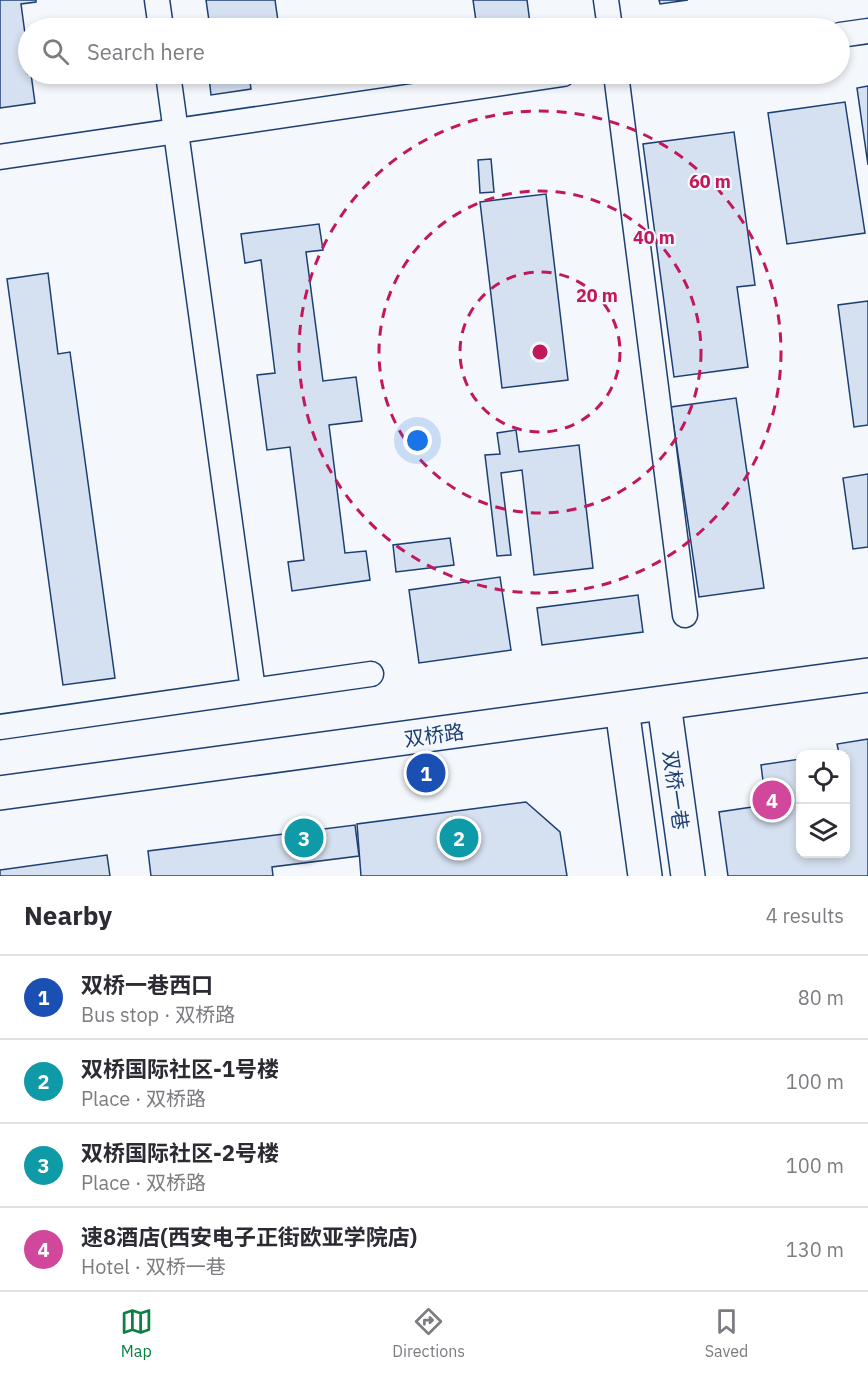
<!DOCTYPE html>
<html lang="en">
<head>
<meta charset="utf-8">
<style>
  :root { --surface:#fff; --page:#f7f7f7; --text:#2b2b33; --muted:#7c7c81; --line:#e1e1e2; --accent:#0b8043 }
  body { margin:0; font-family:"IBM Plex Sans","Noto Sans SC",sans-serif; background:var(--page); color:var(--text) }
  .controls { position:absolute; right:18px; bottom:18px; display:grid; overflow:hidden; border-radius:12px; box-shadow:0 3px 9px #0003 }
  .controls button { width:54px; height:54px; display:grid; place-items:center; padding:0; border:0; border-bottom:2px solid var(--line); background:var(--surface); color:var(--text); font:30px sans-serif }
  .you { position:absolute; left:418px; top:441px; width:21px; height:21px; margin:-15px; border:4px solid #fff; border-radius:50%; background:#1a73e8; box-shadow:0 0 0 9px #1a73e833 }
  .badge { display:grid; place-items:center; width:39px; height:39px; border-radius:50%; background:var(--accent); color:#fff; font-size:20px; font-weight:700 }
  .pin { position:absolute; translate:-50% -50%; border:3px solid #fff; box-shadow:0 2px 6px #0006 }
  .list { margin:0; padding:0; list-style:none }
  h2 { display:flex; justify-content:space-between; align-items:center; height:78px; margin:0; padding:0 24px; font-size:26px }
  h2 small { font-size:20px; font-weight:400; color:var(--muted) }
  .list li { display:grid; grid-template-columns:39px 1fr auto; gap:18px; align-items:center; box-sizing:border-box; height:84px; padding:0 24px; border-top:2px solid var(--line) }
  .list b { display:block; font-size:22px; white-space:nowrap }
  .list p { margin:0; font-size:20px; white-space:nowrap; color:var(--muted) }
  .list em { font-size:20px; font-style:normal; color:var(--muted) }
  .icon { flex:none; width:33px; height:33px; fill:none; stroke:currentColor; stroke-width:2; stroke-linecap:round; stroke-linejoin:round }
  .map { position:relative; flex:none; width:868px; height:876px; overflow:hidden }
  .search { position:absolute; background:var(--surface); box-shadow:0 3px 9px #0003; left:18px; right:18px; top:18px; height:66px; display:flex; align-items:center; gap:15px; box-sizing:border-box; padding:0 21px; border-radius:33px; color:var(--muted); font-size:22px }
  .sheet { height:414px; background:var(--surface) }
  nav { display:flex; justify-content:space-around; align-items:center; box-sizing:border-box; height:84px; border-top:2px solid var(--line); background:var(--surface); font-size:16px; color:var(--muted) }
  nav a { display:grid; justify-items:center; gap:3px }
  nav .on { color:var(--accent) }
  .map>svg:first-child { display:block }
  .building { fill:#d5e0f0; stroke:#1d3f73; stroke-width:1.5 }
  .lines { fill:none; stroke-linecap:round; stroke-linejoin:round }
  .street-casing { stroke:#1d3f73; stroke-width:27 }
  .secondary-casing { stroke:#1d3f73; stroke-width:36 }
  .street { stroke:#f4f7fb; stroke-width:24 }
  .secondary { stroke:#f4f7fb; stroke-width:33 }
  .ring { fill:none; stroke:#c2185b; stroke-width:3; stroke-dasharray:10 8 }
  .labels { text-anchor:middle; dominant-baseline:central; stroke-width:4.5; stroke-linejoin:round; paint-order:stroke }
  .street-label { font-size:20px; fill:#1d3f73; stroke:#f4f7fb }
  .centre { fill:#c2185b; stroke:#f4f7fb; stroke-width:3 }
  .ring-label { font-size:18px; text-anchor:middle; font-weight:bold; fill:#c2185b; stroke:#f4f7fb; stroke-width:4.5; stroke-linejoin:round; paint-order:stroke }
</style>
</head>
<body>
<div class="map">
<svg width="868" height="876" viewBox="0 0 868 876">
  <rect width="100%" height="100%" fill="#f4f7fb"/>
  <!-- building -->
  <g class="building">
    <polygon points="0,0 36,0 36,2 21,4 28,56 28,74 31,74 35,103 0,108"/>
    <polygon points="206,0 275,0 279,28 210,28"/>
    <polygon points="473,0 527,0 530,23 492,28 477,28"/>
    <polygon points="659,0 688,0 660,4"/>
    <polygon points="238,74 249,74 251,89 211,95 209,77"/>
    <polygon points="868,86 868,165 857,88"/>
    <polygon points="845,102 865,233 787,244 768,113"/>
    <polygon points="734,132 755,285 737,287 748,367 674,377 643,144"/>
    <polygon points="491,159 494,192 480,193 478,160"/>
    <polygon points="546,194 568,380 502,388 480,202"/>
    <polygon points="319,224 323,250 306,252 323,381 356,377 362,421 329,425 345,553 366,551 370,580 292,591 288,562 304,560 290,447 267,450 257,375 275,373 261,260 245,263 241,234"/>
    <polygon points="48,273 58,354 70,352 115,678 63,685 7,279"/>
    <polygon points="868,301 868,425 854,427 838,305"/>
    <polygon points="736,398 764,588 699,597 671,407"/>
    <polygon points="516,430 519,452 579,445 593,568 534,575 522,470 501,473 511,555 497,556 485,455 500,454 497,433"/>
    <polygon points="868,474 868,547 853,549 843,478"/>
    <polygon points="450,538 454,565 396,572 393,545"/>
    <polygon points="500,577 511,650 419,663 409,590"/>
    <polygon points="638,595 643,632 542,645 537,608"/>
    <polygon points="868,739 868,876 728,876 719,812 766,805 761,765 800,759 800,854 846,854 846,754 830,754 839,753 837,744"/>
    <polygon points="526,802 560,832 567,876 361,876 357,824"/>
    <polygon points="355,825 359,856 272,867 273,876 151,876 148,851"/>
    <polygon points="107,855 110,876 0,876 0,870"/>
  </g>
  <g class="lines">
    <!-- street casing -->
    <g class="street-casing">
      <g id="street">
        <polyline points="157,0 161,28"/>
        <polyline points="606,0 610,28"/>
        <polyline points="840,35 868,31"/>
        <polyline points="168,74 253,690"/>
        <polyline points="616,74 685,615"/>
        <polyline points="0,157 563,74"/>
        <polyline points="0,727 371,674"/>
      </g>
    </g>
    <!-- secondary casing -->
    <g class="secondary-casing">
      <g id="secondary">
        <polyline points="664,704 688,876"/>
        <polyline points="622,709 645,876"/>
        <polyline points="0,793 868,675"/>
      </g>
    </g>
    <!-- street -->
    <use href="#street" class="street"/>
    <!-- secondary -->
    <use href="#secondary" class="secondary"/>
  </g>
  <!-- distance rings -->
  <g class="ring">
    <circle cx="540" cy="352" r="80"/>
    <circle cx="540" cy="352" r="161"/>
    <circle cx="540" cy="352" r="241"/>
  </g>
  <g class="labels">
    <!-- street labels -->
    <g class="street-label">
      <text transform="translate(434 735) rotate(-8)">双桥路</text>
      <text transform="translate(676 790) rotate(82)">双桥一巷</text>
    </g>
  </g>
  <circle cx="540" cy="352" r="9" class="centre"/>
  <g class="ring-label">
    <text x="710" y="188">60 m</text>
    <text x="654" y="244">40 m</text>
    <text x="597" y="302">20 m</text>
  </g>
</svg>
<div class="controls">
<button><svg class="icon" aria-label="locate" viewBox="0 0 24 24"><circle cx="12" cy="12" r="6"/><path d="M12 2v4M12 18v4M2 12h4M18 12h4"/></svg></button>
<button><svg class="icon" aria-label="layers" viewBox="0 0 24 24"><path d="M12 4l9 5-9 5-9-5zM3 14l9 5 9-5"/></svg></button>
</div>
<div class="you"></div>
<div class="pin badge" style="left:426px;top:773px;background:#1a4fb4">1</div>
<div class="pin badge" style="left:459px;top:838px;background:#0f9aa8">2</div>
<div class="pin badge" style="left:304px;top:838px;background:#0f9aa8">3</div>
<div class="pin badge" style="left:772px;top:800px;background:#d1479c">4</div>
<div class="search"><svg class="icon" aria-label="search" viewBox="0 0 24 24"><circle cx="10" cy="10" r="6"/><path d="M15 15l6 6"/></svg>Search here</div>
</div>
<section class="sheet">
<h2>Nearby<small>4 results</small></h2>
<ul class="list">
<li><span class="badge" style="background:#1a4fb4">1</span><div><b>双桥一巷西口</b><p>Bus stop · 双桥路</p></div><em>80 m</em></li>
<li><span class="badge" style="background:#0f9aa8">2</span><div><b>双桥国际社区-1号楼</b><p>Place · 双桥路</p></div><em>100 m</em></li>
<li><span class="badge" style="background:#0f9aa8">3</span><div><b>双桥国际社区-2号楼</b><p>Place · 双桥路</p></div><em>100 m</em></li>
<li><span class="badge" style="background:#d1479c">4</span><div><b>速8酒店(西安电子正街欧亚学院店)</b><p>Hotel · 双桥一巷</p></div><em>130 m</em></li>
</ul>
</section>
<nav>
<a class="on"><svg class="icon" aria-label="map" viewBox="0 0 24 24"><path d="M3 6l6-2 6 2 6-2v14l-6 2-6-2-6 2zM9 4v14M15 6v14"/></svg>Map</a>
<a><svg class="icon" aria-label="directions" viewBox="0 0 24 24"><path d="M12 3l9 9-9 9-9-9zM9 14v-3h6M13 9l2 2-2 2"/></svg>Directions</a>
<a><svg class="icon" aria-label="saved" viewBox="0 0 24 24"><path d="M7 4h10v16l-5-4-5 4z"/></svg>Saved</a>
</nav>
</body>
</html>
